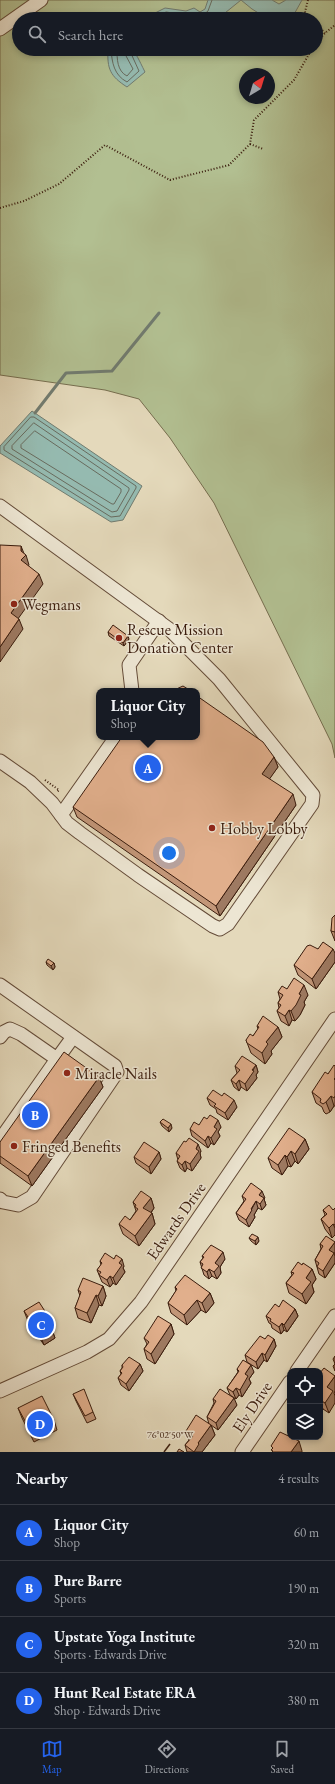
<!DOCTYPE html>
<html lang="en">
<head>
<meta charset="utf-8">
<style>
  :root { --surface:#171b24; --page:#242831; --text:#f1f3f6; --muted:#9ea1a6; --line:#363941; --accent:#2563eb }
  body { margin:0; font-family:"EB Garamond",serif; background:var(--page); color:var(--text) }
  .controls { position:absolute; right:12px; bottom:12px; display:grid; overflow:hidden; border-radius:8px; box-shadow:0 2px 6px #0003 }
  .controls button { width:36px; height:36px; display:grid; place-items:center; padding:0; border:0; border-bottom:1px solid var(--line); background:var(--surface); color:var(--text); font:20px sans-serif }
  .compass { position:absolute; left:239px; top:68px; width:36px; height:36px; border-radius:50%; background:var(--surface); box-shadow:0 2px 6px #0003; rotate:38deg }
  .you { position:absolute; left:169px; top:853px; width:14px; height:14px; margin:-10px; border:3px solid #fff; border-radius:50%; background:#1a73e8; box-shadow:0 0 0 6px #1a73e833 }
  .badge { display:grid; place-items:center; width:26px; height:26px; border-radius:50%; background:var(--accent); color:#fff; font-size:13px; font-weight:700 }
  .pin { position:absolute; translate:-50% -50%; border:2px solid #fff; box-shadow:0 1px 4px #0006 }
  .popup { position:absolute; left:96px; top:688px; width:104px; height:52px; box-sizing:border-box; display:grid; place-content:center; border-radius:8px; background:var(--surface); filter:drop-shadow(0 1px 3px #0005); font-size:13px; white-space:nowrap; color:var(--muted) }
  .popup b { font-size:15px; color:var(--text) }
  .popup::after { content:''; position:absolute; left:50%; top:100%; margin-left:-8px; border:8px solid transparent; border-top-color:var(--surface) }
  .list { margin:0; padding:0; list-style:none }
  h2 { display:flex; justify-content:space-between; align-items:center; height:52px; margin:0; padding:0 16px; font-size:17px }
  h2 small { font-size:13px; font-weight:400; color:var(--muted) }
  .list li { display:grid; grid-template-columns:26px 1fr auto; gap:12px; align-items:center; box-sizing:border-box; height:56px; padding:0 16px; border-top:1px solid var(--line) }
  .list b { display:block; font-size:15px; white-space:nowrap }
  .list p { margin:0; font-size:13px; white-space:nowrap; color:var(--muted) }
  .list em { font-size:13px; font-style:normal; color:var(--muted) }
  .icon { flex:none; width:22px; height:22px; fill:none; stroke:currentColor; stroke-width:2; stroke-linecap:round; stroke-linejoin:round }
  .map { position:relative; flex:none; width:335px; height:1452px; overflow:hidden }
  .search { position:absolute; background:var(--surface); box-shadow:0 2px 6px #0003; left:12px; right:12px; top:12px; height:44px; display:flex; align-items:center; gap:10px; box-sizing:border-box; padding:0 14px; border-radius:22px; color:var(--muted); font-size:15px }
  .sheet { height:276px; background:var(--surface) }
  nav { display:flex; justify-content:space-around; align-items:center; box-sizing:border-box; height:56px; border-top:1px solid var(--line); background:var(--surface); font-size:11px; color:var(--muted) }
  nav a { display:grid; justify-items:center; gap:2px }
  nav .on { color:var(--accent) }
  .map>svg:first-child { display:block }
  .green { fill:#b2bf91; stroke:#766e4f; fill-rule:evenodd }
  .water { fill:#95bab0; stroke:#717b6f }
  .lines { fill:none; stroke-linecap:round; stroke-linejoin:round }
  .shore { stroke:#686b5e; stroke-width:1 }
  .stream { stroke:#717b6f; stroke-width:3 }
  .minor-casing { stroke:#644b38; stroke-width:15 }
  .path { stroke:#3a1c0d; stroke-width:2; stroke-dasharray:1 2; stroke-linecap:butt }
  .minor { stroke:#ede6d3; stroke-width:13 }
  .wall { fill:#c29678; stroke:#3a1c0d }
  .shaded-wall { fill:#9e7a62; stroke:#3a1c0d }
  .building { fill:#e1af8c; stroke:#3a1c0d }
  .ticks { fill:none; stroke:#3a1c0d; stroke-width:1.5 }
  .poi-dot { fill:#8f2418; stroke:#ede6d3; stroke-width:1.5 }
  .labels { text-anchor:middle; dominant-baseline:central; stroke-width:3; stroke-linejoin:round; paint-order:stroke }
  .poi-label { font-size:16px; fill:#3a1c0d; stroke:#ede6d3; text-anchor:start }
  .street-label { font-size:16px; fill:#3a1c0d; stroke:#ede6d3 }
  .ticks-label { font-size:10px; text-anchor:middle; fill:#3a1c0d; stroke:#ede6d3; stroke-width:3; stroke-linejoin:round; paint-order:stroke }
</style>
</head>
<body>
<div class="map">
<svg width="335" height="1452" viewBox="0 0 335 1452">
  <rect width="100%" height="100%" fill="#e4d9bb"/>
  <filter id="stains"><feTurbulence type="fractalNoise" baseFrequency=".005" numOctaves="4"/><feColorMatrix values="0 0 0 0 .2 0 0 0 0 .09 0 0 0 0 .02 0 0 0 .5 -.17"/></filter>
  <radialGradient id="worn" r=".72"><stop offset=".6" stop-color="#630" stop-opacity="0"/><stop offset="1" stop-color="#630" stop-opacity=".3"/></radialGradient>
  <!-- green -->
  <path class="green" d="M0 0H335V758L332 744 214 503 170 438 139 399 105 390 0 375ZM19 19H316V49H19ZM245 74H269V98H245Z"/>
  <!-- water -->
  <g class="water">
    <polygon points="208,0 272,0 279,4 286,0 302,0 292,18 289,19 268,19 252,9 241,0 220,17 213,19 143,19 165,8 186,11 194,8 200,12 205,9"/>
    <path d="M108 49C136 49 132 46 145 72L127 87C110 76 107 69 108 49Z"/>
    <polygon points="32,411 142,486 123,520 111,522 0,453 0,446"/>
  </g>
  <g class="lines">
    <!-- shore -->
    <g class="shore">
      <polyline points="152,19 166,12 186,15 194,13 202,16 208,11 212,0"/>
      <path d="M111 49C112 63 114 75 127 82L139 71 129 49"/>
      <path d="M117 49C117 59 117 71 127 76L133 69 125 54 124 49"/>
      <polygon points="31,417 34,417 136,486 136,488 120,516 111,517 4,450 4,447"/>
      <polygon points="34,423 129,488 129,490 117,511 112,512 12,449 12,446"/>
      <polygon points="35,431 121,489 121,492 114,504 112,504 21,448 21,445"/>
    </g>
    <!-- stream -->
    <polyline class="stream" points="35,413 66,373 112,371 159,313"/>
    <!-- minor casing -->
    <g class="minor-casing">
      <g id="minor">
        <polyline points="0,29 41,0"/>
        <polyline points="0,506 169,629 219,679 313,795 312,804 228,924 220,929 213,926 138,875 80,833 67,823 52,803 30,782 0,761"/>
        <polyline points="132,691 129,665 159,621"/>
        <polyline points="61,815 116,737"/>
        <polyline points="0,985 115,1066 117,1072 32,1197 18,1205 3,1202 0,1199"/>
        <polyline points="0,1037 4,1032 10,1029 21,1034 57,1059 73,1037"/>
        <polyline points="0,1140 57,1059"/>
        <polyline points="297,1371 335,1316"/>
        <polyline points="0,1391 87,1352 109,1339 141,1302 335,1019"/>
        <polyline points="242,1452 290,1382"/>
      </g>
    </g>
    <!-- path -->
    <g class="path">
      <polyline points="308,0 305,12 312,19"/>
      <polyline points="316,24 325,33"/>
      <polyline points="316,43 325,33 335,25"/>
      <polyline points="250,144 263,149"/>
      <polyline points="0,208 24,201 59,184 105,145 170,180 229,165 250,144 254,120 294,80 312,49"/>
      <polyline points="45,780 59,790 57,792"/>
    </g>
    <!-- minor -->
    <use href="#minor" class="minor"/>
  </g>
  <!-- wall -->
  <g class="wall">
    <polygon points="108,632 129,639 124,646 109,636"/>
    <polygon points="274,757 278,767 269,779 296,805 220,916 77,817 73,807"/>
    <polygon points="335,915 335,941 331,931"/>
    <polygon points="318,949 335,953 335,962 316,989 298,975 294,965"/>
    <polygon points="46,962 54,963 55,967 53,970 47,965"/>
    <polygon points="287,989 308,995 304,1002 305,1005 300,1015 295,1021 292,1020 289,1026 281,1021 277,1011 279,1008 278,1003 280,999 278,992"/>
    <polygon points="257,1026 278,1027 282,1037 271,1051 272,1054 265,1064 251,1053 246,1040 253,1036 258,1029"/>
    <polygon points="256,1065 258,1072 256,1075 257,1078 247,1091 241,1087 239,1091 234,1087 231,1080 237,1073 235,1066"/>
    <polygon points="335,1066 335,1106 334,1106 330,1112 326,1114 324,1112 322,1107 316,1103 312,1092"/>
    <polygon points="99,1077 103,1087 32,1186 0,1163 0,1142"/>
    <polygon points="207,1098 237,1107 228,1120 217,1113 216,1109 210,1105"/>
    <polygon points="160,1122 172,1128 169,1132 162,1126"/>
    <polygon points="199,1125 221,1127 218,1132 220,1136 214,1145 211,1143 208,1148 192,1136 190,1129"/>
    <polygon points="305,1139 309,1149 298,1164 295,1161 291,1167 288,1166 282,1175 272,1168 268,1158"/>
    <polygon points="201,1151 200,1153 201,1158 192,1171 187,1168 185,1172 180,1168 177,1161 178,1160 176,1153"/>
    <polygon points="159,1152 161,1159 151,1174 136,1163 134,1157"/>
    <polygon points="242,1196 265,1198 264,1199 266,1205 262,1210 258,1208 254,1215 255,1217 249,1227 239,1220 236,1213 244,1201"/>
    <polygon points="151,1198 154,1208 151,1213 152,1213 155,1224 139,1246 123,1234 119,1224 130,1220 136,1211 133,1202"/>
    <polygon points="335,1208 335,1235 332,1238 325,1229 321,1219 325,1215 323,1210 333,1210"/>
    <polygon points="249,1238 259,1241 256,1245 251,1241"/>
    <polygon points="335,1242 335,1252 334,1254 335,1256 335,1263 325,1278 319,1274 315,1260 321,1249 320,1244"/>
    <polygon points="202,1256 225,1259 220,1267 221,1273 217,1279 212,1276 209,1279 204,1275 200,1262 203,1258"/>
    <polygon points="100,1261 124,1266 123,1268 125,1272 116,1285 113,1283 110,1287 102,1282 97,1270 101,1265"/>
    <polygon points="312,1269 316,1279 312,1285 314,1292 306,1304 289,1293 286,1283 292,1275 291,1272"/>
    <polygon points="103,1286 106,1296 102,1306 99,1305 91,1323 78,1318 75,1308 80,1296 78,1290"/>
    <polygon points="175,1287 210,1293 214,1303 206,1313 201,1310 187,1325 171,1313 168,1303 176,1291"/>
    <polygon points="279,1307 295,1309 298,1316 287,1332 284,1330 281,1334 272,1328 271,1324 269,1323 266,1316"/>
    <polygon points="24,1311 50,1319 54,1329 52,1330 55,1338 44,1345 28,1321"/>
    <polygon points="171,1324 174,1334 155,1364 147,1359 144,1349 147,1344 144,1338"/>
    <polygon points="265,1339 274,1339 276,1346 267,1362 264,1360 258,1369 247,1362 245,1355"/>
    <polygon points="335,1356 335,1371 333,1366 335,1364 333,1359"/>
    <polygon points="140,1364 143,1371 129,1391 121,1385 118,1378 121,1374 120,1371 122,1368 122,1365"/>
    <polygon points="237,1369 254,1372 249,1379 251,1383 242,1397 239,1395 236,1399 230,1395 227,1388 238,1372"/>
    <polygon points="320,1373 335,1376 335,1391 334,1393 329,1413 323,1409 322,1411 320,1410"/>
    <polygon points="73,1394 93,1412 96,1419 87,1423 76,1401"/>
    <polygon points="213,1399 237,1405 218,1430 211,1425 215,1435 202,1452 187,1452 185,1445 189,1440 186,1431 209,1424 207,1417 214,1403"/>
    <polygon points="18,1408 54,1420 57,1430 34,1442 22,1418"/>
  </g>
  <!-- shaded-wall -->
  <g class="shaded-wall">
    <polygon points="21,546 25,556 26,555 29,565 25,571 21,560"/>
    <polygon points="39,574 43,584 15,623 11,613"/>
    <polygon points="19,619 23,629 0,662 0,647"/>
    <polygon points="128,636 129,639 124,646 123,643"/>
    <polygon points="274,757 278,767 266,784 262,774"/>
    <polygon points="293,794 296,805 220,916 216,906"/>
    <polygon points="333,949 335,953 335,962 316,989 312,979"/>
    <polygon points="54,963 55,967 53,970 51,966"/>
    <polygon points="304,985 308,995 304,1002 305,1005 300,1015 295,1021 291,1011 299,994"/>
    <polygon points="289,1010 292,1020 289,1026 285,1016"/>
    <polygon points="278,1027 282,1037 271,1051 272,1054 265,1064 262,1053 266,1042"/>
    <polygon points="256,1065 258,1072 256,1075 257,1078 247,1091 245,1084"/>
    <polygon points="99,1077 103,1087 32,1186 28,1176"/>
    <polygon points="239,1080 241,1087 239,1091 236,1084"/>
    <polygon points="331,1096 334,1106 330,1112 326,1102"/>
    <polygon points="234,1100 237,1107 228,1120 225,1113"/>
    <polygon points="218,1120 221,1127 218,1132 220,1136 214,1145 211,1138 214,1127"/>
    <polygon points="171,1124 172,1128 169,1132 168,1128"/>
    <polygon points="208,1136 211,1143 208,1148 205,1141"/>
    <polygon points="305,1139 309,1149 298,1164 295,1154"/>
    <polygon points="198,1144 201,1151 200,1153 201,1158 192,1171 190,1164"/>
    <polygon points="291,1151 295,1161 291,1167 287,1157"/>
    <polygon points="159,1152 161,1159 151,1174 149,1167"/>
    <polygon points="285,1155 288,1166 282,1175 278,1165"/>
    <polygon points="185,1161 187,1168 185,1172 182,1165"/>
    <polygon points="262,1191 265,1198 264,1199 266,1205 262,1210 260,1204 259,1195"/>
    <polygon points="151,1198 154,1208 147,1218 143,1208"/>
    <polygon points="256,1201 258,1208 254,1215 255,1217 249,1227 246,1220"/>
    <polygon points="152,1213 155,1224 139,1246 135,1236"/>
    <polygon points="333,1224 335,1228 335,1235 332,1238 329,1228"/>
    <polygon points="258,1237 259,1241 256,1245 255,1241"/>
    <polygon points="335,1242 335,1252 334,1254 335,1256 335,1263 325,1278 323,1271 329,1250"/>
    <polygon points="223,1252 225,1259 220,1267 221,1273 217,1279 214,1272 215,1263"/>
    <polygon points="122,1259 124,1266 123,1268 125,1272 116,1285 113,1278 119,1263"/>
    <polygon points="209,1269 212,1276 209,1279 207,1272"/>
    <polygon points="312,1269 316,1279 312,1285 314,1292 306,1304 302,1294 306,1278"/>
    <polygon points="110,1276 113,1283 110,1287 107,1280"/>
    <polygon points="103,1286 106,1296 102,1306 98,1296"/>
    <polygon points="210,1293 214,1303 206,1313 202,1303"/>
    <polygon points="96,1295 99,1305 91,1323 87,1313"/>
    <polygon points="197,1300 201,1310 187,1325 184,1315"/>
    <polygon points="295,1309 298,1316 287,1332 284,1325"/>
    <polygon points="50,1319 54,1329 52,1330 55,1338 44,1345 40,1335 47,1321"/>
    <polygon points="282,1323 284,1330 281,1334 279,1327"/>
    <polygon points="171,1324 174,1334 155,1364 151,1354"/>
    <polygon points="274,1339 276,1346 267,1362 265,1355"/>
    <polygon points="262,1353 264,1360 258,1369 256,1362"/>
    <polygon points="140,1364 143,1371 129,1391 126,1384"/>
    <polygon points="251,1365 254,1372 249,1379 251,1383 242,1397 240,1390 245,1374"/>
    <polygon points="335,1376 335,1391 334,1393 335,1396 335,1403 329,1413 325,1403 327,1387"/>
    <polygon points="236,1388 239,1395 236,1399 233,1392"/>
    <polygon points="234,1398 237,1405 218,1430 216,1423"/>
    <polygon points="320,1401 323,1409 322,1411 320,1405"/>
    <polygon points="211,1425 215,1435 202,1452 194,1452 198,1443"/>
    <polygon points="299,1441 302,1451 302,1452 291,1452"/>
  </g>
  <!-- building -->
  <g class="building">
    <polygon points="0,545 21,546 21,551 26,555 21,560 39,574 11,613 19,619 0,647"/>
    <polygon points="113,625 128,636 123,643 108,632"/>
    <polygon points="183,686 191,691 172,691"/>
    <polygon points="197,696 263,742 274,757 262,774 293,794 216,906 73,807 122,737 197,737"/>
    <polygon points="335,915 335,932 331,931 332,918"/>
    <polygon points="323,942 333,949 312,979 294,965 307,946 310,945 318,949"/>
    <polygon points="48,959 54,963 51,966 46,962"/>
    <polygon points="294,978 304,985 299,994 301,995 296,1005 291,1011 289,1010 285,1016 277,1011 281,1005 278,1003 283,995 278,992 282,986 287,989"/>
    <polygon points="263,1016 278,1027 266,1042 268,1044 262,1053 247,1043 246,1040 250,1034 253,1036 259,1027 257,1026"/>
    <polygon points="64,1052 99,1077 28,1176 0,1156 0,1142"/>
    <polygon points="242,1056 256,1065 252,1070 254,1071 245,1084 239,1080 236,1084 231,1080 240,1070 235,1066"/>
    <polygon points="334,1065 335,1066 335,1078 334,1079 335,1080 335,1096 334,1098 331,1096 326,1102 323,1104 320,1102 321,1099 312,1092 325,1072 328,1074"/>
    <polygon points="213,1090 222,1096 224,1093 234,1100 225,1113 214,1106 216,1104 207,1098"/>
    <polygon points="210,1115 218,1120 214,1127 217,1129 211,1138 208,1136 205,1141 190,1129 194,1122 199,1125 204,1117 207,1119"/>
    <polygon points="163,1119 171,1124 168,1128 160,1122"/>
    <polygon points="289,1128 305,1139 295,1154 291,1151 287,1157 285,1155 278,1165 268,1158"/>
    <polygon points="189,1138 198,1144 196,1149 199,1151 190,1164 185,1161 182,1165 177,1161 180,1156 176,1153 184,1141 186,1142"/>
    <polygon points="144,1142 159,1152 149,1167 134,1157"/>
    <polygon points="251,1183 262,1191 259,1195 264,1198 260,1204 256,1201 251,1209 252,1210 246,1220 236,1213 246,1199 242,1196"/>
    <polygon points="141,1191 151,1198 143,1208 152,1213 135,1236 119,1224 125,1216 130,1220 138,1209 135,1207 136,1205 133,1202"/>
    <polygon points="329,1205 333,1210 335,1208 335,1225 333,1224 329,1228 321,1219 327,1214 323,1210"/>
    <polygon points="252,1234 258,1237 255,1241 249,1238"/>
    <polygon points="326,1236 335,1242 329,1250 334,1253 323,1271 317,1267 319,1263 315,1260 323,1246 320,1244"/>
    <polygon points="211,1245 223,1252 215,1263 219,1266 214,1272 209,1269 207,1272 201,1268 203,1264 200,1262 204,1257 202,1256"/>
    <polygon points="105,1253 114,1259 116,1255 122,1259 119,1263 122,1265 113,1278 110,1276 107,1280 99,1275 101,1272 97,1270 102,1263 100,1261"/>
    <polygon points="298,1262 302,1265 303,1263 312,1269 306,1278 311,1282 302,1294 286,1283 294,1273 291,1272"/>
    <polygon points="185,1275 210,1293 202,1303 197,1300 184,1315 168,1303 177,1289 175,1287"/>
    <polygon points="83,1278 103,1286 98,1296 96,1295 87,1313 75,1308 81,1292 78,1290"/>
    <polygon points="283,1300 295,1309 284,1325 282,1323 279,1327 270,1321 271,1319 266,1316 275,1304 279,1307"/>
    <polygon points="39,1302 50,1319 47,1321 51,1328 40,1335 24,1311"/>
    <polygon points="158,1316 171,1324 151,1354 144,1349 149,1342 144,1338"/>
    <polygon points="268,1335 274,1339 265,1355 262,1353 256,1362 245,1355 260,1336 265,1339"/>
    <polygon points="129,1357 140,1364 126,1384 118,1378 122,1373 120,1371 123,1367 122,1365"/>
    <polygon points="243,1360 251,1365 245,1374 248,1376 240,1390 236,1388 233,1392 227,1388 239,1371 237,1369"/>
    <polygon points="324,1368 335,1376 327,1387 333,1391 325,1403 320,1400 320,1373"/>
    <polygon points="84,1389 93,1412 85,1416 73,1394"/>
    <polygon points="220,1389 234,1398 216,1423 207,1417 216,1401 213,1399"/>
    <polygon points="42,1396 54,1420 31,1432 18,1408"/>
    <polygon points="196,1415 211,1425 198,1443 199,1444 194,1452 185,1445 193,1436 186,1431"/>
    <polygon points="280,1432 299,1441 291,1452 272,1452 273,1451 271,1450 273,1448 271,1446"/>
    <polygon points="179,1449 184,1452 177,1452"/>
  </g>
  <!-- ticks -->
  <path class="ticks" d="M164 1452 170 1444"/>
  <!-- markers -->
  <g class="poi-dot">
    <circle cx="14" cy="604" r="4"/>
    <circle cx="119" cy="638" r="4"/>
    <circle cx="212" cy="828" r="4"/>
    <circle cx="67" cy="1073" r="4"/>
    <circle cx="14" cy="1146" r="4"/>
  </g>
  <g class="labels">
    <!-- poi labels -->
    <g class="poi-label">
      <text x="22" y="604">Wegmans</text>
      <text x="127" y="629">Rescue Mission<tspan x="127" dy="18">Donation Center</tspan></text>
      <text x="220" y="828">Hobby Lobby</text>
      <text x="75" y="1073">Miracle Nails</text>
      <text x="22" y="1146">Fringed Benefits</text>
    </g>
    <!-- street labels -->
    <g class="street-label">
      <text transform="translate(176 1221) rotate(-55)">Edwards Drive</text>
      <text transform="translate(252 1407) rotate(-56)">Ely Drive</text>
    </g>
  </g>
  <g class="ticks-label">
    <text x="170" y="1438">76°02'50"W</text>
  </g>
  <rect width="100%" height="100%" filter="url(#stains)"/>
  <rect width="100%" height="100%" fill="url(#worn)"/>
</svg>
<div class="controls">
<button><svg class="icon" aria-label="locate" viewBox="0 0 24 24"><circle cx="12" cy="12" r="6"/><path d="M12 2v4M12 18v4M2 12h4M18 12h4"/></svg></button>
<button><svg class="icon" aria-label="layers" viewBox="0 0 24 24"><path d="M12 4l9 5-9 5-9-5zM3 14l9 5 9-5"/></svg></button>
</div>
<svg class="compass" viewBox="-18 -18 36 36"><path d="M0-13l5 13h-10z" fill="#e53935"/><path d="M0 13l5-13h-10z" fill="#9ea1a6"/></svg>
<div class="you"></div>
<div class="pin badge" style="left:148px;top:768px">A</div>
<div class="popup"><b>Liquor City</b>Shop</div>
<div class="pin badge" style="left:35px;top:1115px">B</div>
<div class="pin badge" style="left:41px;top:1325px">C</div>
<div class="pin badge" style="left:40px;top:1424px">D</div>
<div class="search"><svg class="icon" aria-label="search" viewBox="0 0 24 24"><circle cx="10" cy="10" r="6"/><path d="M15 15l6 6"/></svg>Search here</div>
</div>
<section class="sheet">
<h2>Nearby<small>4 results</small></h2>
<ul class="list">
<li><span class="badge">A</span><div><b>Liquor City</b><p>Shop</p></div><em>60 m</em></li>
<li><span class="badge">B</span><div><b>Pure Barre</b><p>Sports</p></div><em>190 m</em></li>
<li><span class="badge">C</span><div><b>Upstate Yoga Institute</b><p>Sports · Edwards Drive</p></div><em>320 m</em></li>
<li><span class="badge">D</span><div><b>Hunt Real Estate ERA</b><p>Shop · Edwards Drive</p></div><em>380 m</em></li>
</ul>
</section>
<nav>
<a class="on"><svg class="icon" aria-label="map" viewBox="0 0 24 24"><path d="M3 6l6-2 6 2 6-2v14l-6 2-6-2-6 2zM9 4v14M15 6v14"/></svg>Map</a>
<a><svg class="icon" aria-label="directions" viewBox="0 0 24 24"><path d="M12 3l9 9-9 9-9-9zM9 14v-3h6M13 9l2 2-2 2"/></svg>Directions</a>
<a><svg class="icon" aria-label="saved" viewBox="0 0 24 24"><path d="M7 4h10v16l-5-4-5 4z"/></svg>Saved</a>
</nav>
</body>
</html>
